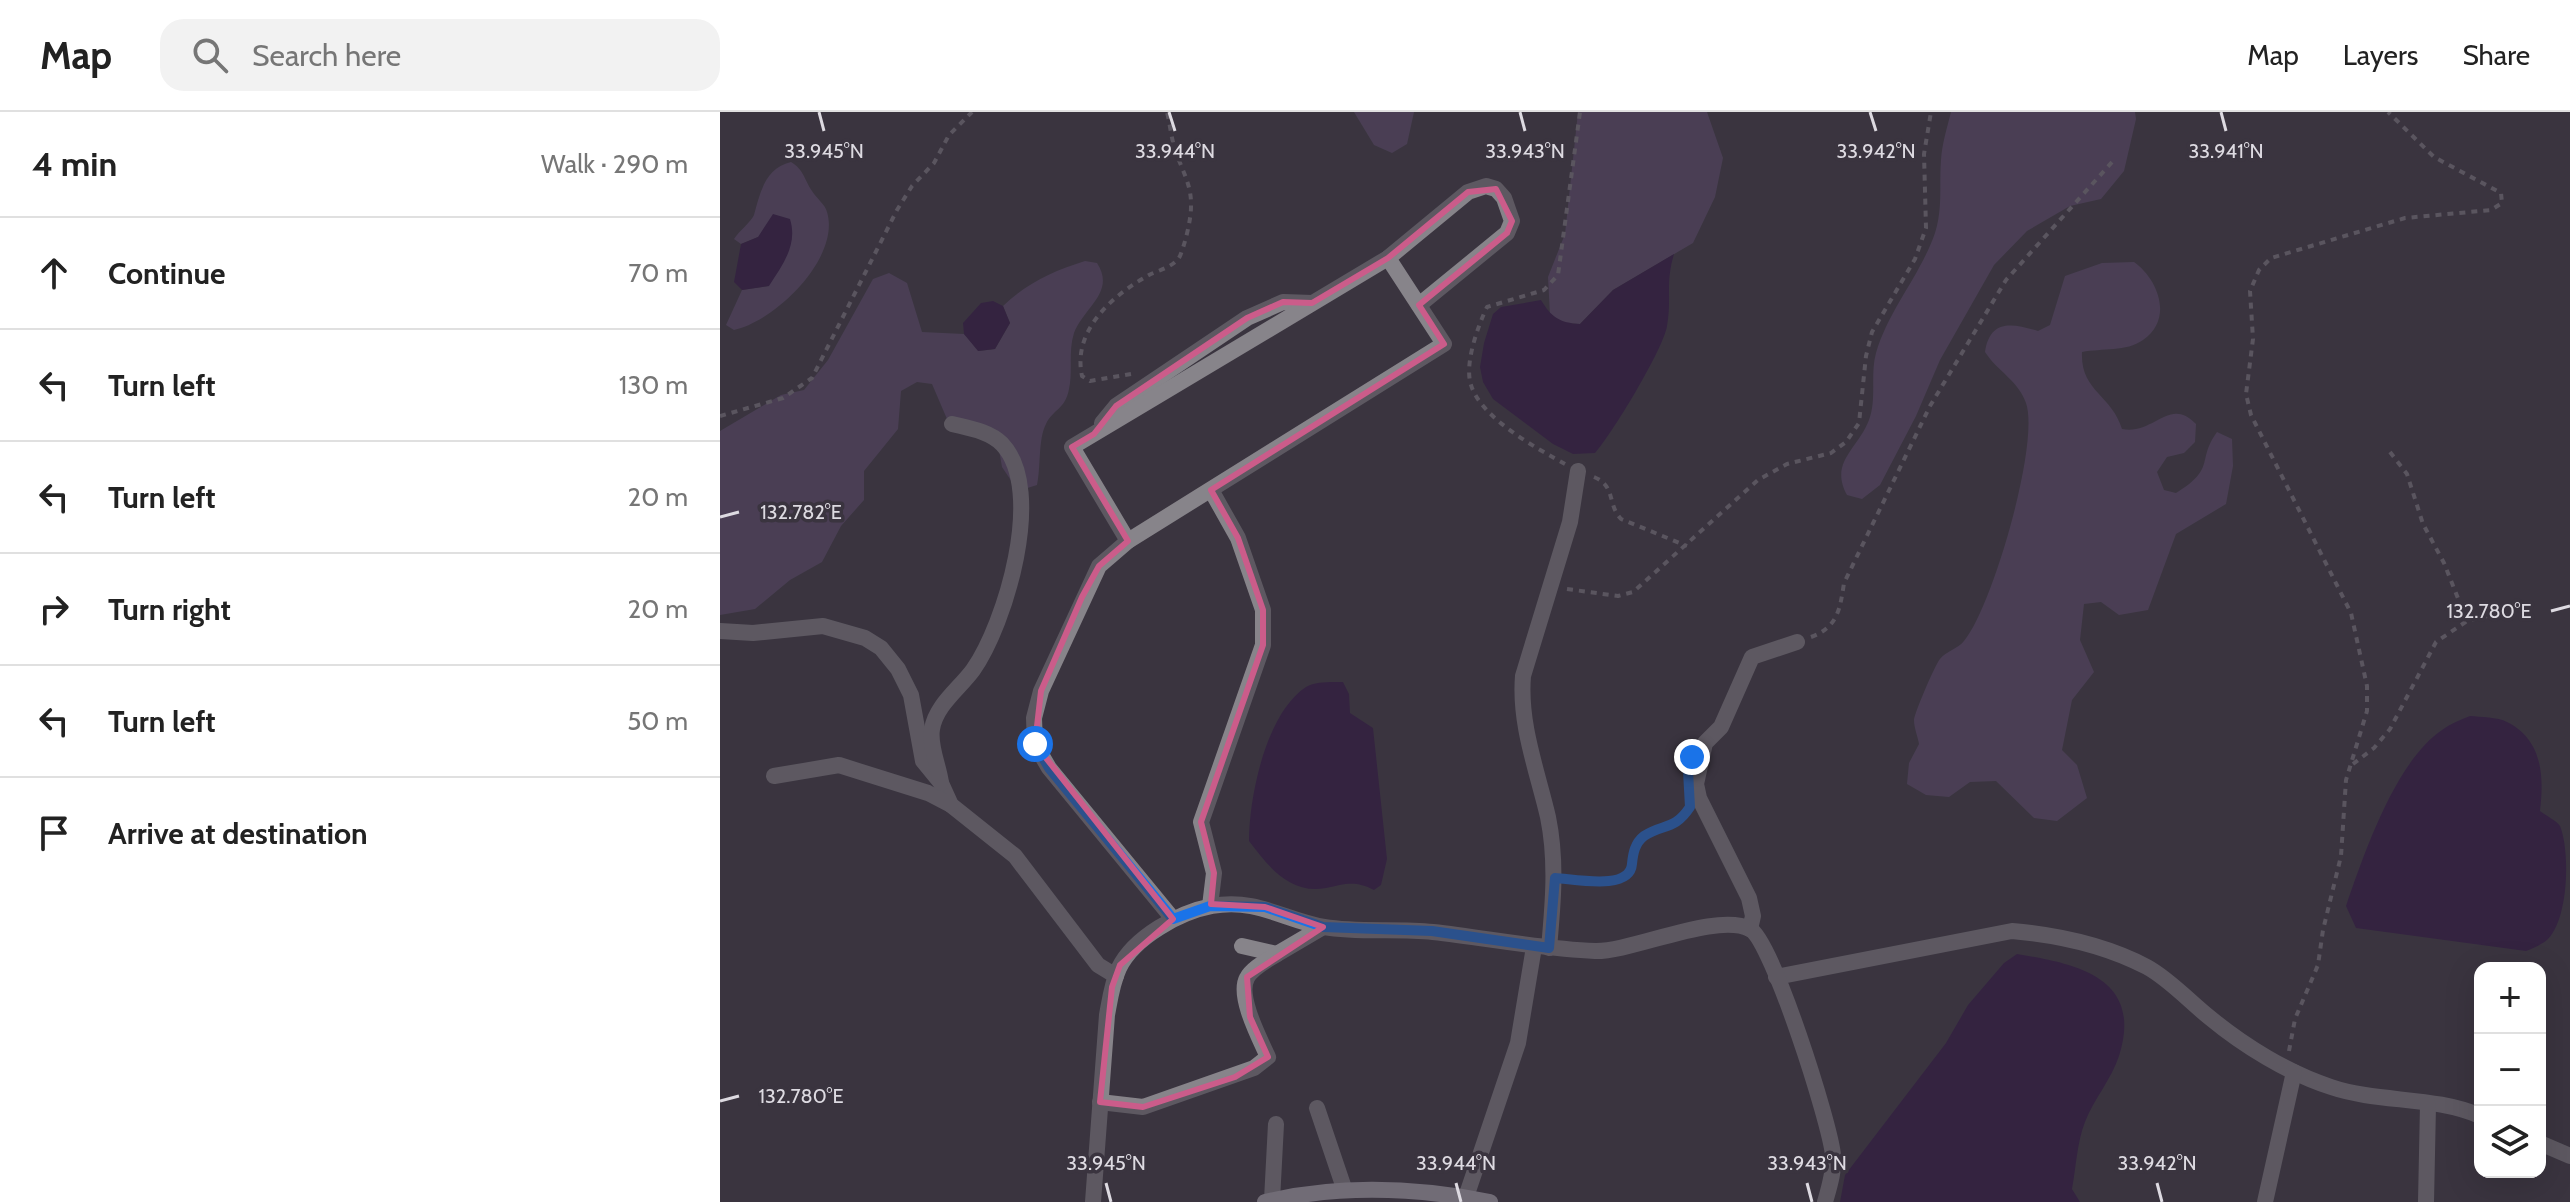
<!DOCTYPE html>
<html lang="en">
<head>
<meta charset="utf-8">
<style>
  :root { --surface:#fff; --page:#f2f2f2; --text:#222; --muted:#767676; --line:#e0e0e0 }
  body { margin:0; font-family:Cabin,sans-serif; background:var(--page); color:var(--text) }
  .controls { position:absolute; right:24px; bottom:24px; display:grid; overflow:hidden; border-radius:16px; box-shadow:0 8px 32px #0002 }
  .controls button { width:72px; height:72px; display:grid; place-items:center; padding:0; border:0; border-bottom:2px solid var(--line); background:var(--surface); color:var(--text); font:40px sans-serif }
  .stop { position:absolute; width:24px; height:24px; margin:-18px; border:6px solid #1a73e8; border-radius:50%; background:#fff }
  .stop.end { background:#1a73e8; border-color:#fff; box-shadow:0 2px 8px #0008 }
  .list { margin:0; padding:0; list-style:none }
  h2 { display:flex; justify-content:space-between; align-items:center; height:104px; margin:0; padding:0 32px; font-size:34px }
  h2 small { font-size:26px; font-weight:400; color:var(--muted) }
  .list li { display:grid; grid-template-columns:52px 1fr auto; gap:24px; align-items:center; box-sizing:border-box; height:112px; padding:0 32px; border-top:2px solid var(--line) }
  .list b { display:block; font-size:30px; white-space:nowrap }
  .list em { font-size:26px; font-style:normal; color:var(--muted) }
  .icon { flex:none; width:44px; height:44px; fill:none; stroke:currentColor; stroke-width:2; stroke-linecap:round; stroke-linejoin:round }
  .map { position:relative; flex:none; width:1850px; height:1090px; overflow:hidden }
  header { display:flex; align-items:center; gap:48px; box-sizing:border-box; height:112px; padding:0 40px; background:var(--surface); border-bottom:2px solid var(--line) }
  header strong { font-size:38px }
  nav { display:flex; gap:44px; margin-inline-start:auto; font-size:28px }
  .search { width:560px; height:72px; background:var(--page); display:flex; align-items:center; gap:20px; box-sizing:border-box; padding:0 28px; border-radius:24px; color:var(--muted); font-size:30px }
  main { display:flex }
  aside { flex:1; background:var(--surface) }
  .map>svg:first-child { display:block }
  .green { fill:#5d4b6d }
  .water { fill:#2d0e41 }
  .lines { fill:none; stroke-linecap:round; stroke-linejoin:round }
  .path { stroke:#807c85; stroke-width:4; stroke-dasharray:6 6; stroke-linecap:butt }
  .minor { stroke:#87848a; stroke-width:16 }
  .secondary { stroke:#b4afb9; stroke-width:16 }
  .route { stroke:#1a73e8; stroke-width:10 }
  .marked { fill:none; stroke:#cb5c8a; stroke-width:6; stroke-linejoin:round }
  .ticks { fill:none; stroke:#dddae1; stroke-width:3 }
  .ticks-label { font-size:20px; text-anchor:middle; fill:#dddae1; stroke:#3a343f; stroke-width:7; stroke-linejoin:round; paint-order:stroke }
</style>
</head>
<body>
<header>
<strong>Map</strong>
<div class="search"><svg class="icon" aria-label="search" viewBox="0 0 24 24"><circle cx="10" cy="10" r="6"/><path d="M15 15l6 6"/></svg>Search here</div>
<nav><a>Map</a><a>Layers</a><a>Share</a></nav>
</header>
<main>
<aside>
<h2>4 min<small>Walk · 290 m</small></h2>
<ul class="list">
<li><svg class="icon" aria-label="ahead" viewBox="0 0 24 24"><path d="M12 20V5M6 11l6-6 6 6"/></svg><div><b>Continue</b></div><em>70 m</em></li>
<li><svg class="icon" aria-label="left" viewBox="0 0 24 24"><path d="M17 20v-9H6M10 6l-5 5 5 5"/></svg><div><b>Turn left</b></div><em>130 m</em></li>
<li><svg class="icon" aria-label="left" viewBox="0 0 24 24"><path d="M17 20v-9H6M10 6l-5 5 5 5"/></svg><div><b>Turn left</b></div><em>20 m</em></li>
<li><svg class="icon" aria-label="right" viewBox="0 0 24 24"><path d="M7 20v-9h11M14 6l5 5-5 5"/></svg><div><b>Turn right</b></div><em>20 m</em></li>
<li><svg class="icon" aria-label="left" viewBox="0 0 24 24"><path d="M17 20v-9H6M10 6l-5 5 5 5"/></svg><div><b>Turn left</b></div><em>50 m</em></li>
<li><svg class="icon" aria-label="arrive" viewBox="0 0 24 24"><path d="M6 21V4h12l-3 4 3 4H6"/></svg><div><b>Arrive at destination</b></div></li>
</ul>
</aside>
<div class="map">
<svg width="1850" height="1090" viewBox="0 0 1850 1090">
  <rect width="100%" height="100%" fill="#3a343f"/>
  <!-- green -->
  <g class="green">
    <polygon points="634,0 694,0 687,32 672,41 654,33"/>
    <polygon points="858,0 987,0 1003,46 995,85 973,131 893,178 860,212 844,211 830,203 828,165 845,122"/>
    <path d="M1231 0H1415L1416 7 1404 59 1381 87 1350 94 1307 119 1274 153 1220 248 1196 304 1160 373 1142 387 1127 383C1109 350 1138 337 1149 308 1157 287 1150 262 1156 241 1169 197 1200 164 1215 121 1223 95 1219 74 1221 48 1222 32 1227 16 1231 0Z"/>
    <path d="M71 50C84 58 84 67 92 79 96 86 105 92 107 100 121 146 54 210 14 218L6 213 22 178 49 174 38 125 21 132 14 127C19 119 31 110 34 103 40 81 45 56 71 50Z"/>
    <path d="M365 149 377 151C396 180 364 195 354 221 348 240 353 259 349 277 345 298 333 297 326 312 318 327 321 355 317 373L298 379 282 355 278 332 227 307 212 272 197 270 181 279 178 317 144 359V388L121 414 102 450 70 468 35 497 0 503V319L61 283 84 278 108 248 153 167 169 161 187 171 202 220 244 222 259 239 275 237 290 211 283 194C307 171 333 159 365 149Z"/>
    <path d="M1414 150C1438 167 1454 207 1423 228 1406 240 1382 236 1362 240 1360 279 1392 283 1402 317 1435 323 1449 284 1476 312L1475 330 1464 341 1447 345 1437 360 1444 378 1456 381C1497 356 1476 349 1497 320L1512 327 1513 354 1506 392 1456 422 1428 498 1399 503 1381 490 1364 492 1360 528 1374 560 1352 588 1342 638 1357 653 1367 686 1337 709 1314 706 1276 669 1250 670 1229 685 1206 683 1187 672 1189 651 1199 632C1198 625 1194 616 1194 608 1194 602 1215 553 1220 547 1226 539 1238 537 1244 529 1272 496 1320 331 1306 291 1298 268 1278 260 1265 240 1270 207 1292 211 1318 219L1330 213 1345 164 1382 151Z"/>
  </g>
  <!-- water -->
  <g class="water">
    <path d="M53 102 70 107C78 133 63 152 49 174L22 178 14 170 21 132 38 125Z"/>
    <path d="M954 142C945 172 952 186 947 214 944 236 891 324 875 341L853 342 833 332 773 287 763 270 760 255 764 231 773 202 781 195 821 188C831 205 840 211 860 212L893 178Z"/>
    <polygon points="273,189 283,194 290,211 275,237 258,239 244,222 243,211 261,191"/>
    <path d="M623 570 629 582 630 601 653 616 667 747 661 773 654 778C635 768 625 772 606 776 570 783 548 754 529 729 529 685 546 601 586 575 596 569 612 570 623 570Z"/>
    <path d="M1750 604C1760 605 1778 605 1787 610 1823 628 1824 665 1820 699 1826 704 1836 708 1840 714 1850 738 1849 806 1828 827 1823 832 1813 836 1806 839L1636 816 1626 794C1644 742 1675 650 1722 618 1730 612 1740 608 1750 604Z"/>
    <path d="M1297 842C1356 852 1424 865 1399 944 1391 968 1374 987 1365 1010 1357 1030 1356 1056 1352 1077L1360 1090H1120L1125 1063 1226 931 1248 893 1284 851Z"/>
  </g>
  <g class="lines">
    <!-- path -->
    <g class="path">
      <path d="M411 262 370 269 362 264C352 218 393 183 429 163 439 158 454 155 460 144 465 132 471 108 471 95 472 72 461 57 455 37 451 25 450 12 447 0"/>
      <polyline points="0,304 63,286 92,266 177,98 192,74 214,51 229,23 252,0"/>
      <polyline points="1670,340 1687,362 1703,412 1724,451 1747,509"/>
      <path d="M845 352C816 336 761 306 751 273 744 252 758 214 767 195L824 178 838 163 860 0"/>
      <path d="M874 365C896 374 887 392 901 407L967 434"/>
      <polyline points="847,477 898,484 913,480 1038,368 1067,352 1111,341 1126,330 1139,311 1146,244 1152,220 1195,147 1206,116 1204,42 1211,0"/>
      <path d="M1091 525C1118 515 1120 497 1124 471L1210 294 1286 168 1393 49"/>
      <polyline points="1633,652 1654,636 1670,617 1716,530 1747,509 1780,501"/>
      <path d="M849 766C873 767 910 778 913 747 913 739 916 731 923 725 938 714 955 718 967 700"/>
      <polyline points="1569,939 1575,907 1598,853 1603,818 1621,744 1626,668 1647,599 1647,574 1631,501 1531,303 1526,282 1533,227 1530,179 1539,158 1551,146 1685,106 1771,98 1782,91 1781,81 1714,45 1668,0"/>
    </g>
    <!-- minor -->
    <g class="minor">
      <polyline points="382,311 396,294 527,206 563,190 592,191"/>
      <polyline points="408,429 352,335 668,146 748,80 766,74 776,77 784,86 792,109 787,121 699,193"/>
      <polyline points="0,519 33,521 103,514 145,526 161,536 178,557 191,583 203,649 221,671 231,693 295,744 378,853 396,864"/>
      <polyline points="54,664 119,653 208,681 231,693"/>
      <path d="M221 671C219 654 209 634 212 617 216 593 239 577 253 558 285 513 326 378 282 332 269 319 248 316 232 312"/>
      <polyline points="490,794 494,761 481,710 543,533 543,498 518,426 491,378"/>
      <polyline points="453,807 329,656 315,632 314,606 321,579 379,454 408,429 724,232 668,146"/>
      <polyline points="1030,817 1033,804 1029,786 979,686 976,672 985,631 1001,615 1032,545 1077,530"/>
      <polyline points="522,834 557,842 603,815"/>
      <path d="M829 836C833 792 837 749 828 705 817 658 799 612 803 564L850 410 858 359"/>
      <path d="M1056 865 1292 819C1338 823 1385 833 1427 855 1449 867 1469 889 1489 905 1524 934 1568 961 1611 975 1658 991 1715 984 1760 1004"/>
      <path d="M380 990 423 995 534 956 548 945C540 927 517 884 527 866 532 856 548 848 557 842"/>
      <polyline points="597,996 624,1076"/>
      <polyline points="1820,1031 1850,1044"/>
      <polyline points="746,1085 798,931 814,835"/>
      <polyline points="552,1088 556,1012"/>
      <path d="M373 1090 387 903C390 887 392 871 399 856 414 825 460 800 492 794 537 786 564 808 604 815 639 821 677 816 713 820 767 826 820 837 875 839 912 840 996 800 1030 817 1052 828 1110 1011 1113 1043 1115 1057 1109 1076 1105 1090"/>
      <polyline points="1545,1090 1574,960"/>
      <polyline points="1706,1090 1708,993"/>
    </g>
    <!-- secondary -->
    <path class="secondary" d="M545 1090C620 1072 694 1075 770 1090"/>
  </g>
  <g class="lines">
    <!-- route -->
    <path class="route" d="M315 632 329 656 453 807 490 794 545 795 603 815 712 819 829 836 835 766C855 767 910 779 912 752 913 741 915 731 924 724 944 711 954 719 970 695L968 659 972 645"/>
  </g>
  <!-- marked area -->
  <path d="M0 0H1850V1090H0ZM776 77 792 109 787 121 699 193 724 232 491 378 518 426 543 498V533L481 710 494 761 491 792 545 795 603 815 527 865 530 905 548 945 515 965 423 995 380 990 392 875 400 853 453 807 315 632 321 579 362 485 379 454 408 429 352 335 374 322 396 294 527 206 563 190 592 191 668 146 748 80Z" fill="#3a343f" fill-opacity=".55" fill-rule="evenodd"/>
  <path class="marked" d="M776 77 792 109 787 121 699 193 724 232 491 378 518 426 543 498V533L481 710 494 761 491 792 545 795 603 815 527 865 530 905 548 945 515 965 423 995 380 990 392 875 400 853 453 807 315 632 321 579 362 485 379 454 408 429 352 335 374 322 396 294 527 206 563 190 592 191 668 146 748 80Z"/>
  <!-- ticks -->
  <path class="ticks" d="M99 0 104 19M449 0 455 19M800 0 805 19M1150 0 1156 19M1501 0 1506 19M0 405 19 400M1831 499 1850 494M0 989 19 984M386 1071 391 1090M736 1071 741 1090M1087 1071 1092 1090M1437 1071 1442 1090"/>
  <g class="ticks-label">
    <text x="104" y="46">33.945°N</text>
    <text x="455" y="46">33.944°N</text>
    <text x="805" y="46">33.943°N</text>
    <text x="1156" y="46">33.942°N</text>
    <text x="1506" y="46">33.941°N</text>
    <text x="81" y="407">132.782°E</text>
    <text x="1769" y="506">132.780°E</text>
    <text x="81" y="991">132.780°E</text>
    <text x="386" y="1058">33.945°N</text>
    <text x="736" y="1058">33.944°N</text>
    <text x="1087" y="1058">33.943°N</text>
    <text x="1437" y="1058">33.942°N</text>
  </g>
</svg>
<div class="controls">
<button>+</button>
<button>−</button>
<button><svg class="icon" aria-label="layers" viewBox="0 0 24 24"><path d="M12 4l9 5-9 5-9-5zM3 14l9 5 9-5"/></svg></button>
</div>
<div class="stop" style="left:315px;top:632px"></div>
<div class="stop end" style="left:972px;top:645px"></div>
</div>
</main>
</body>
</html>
